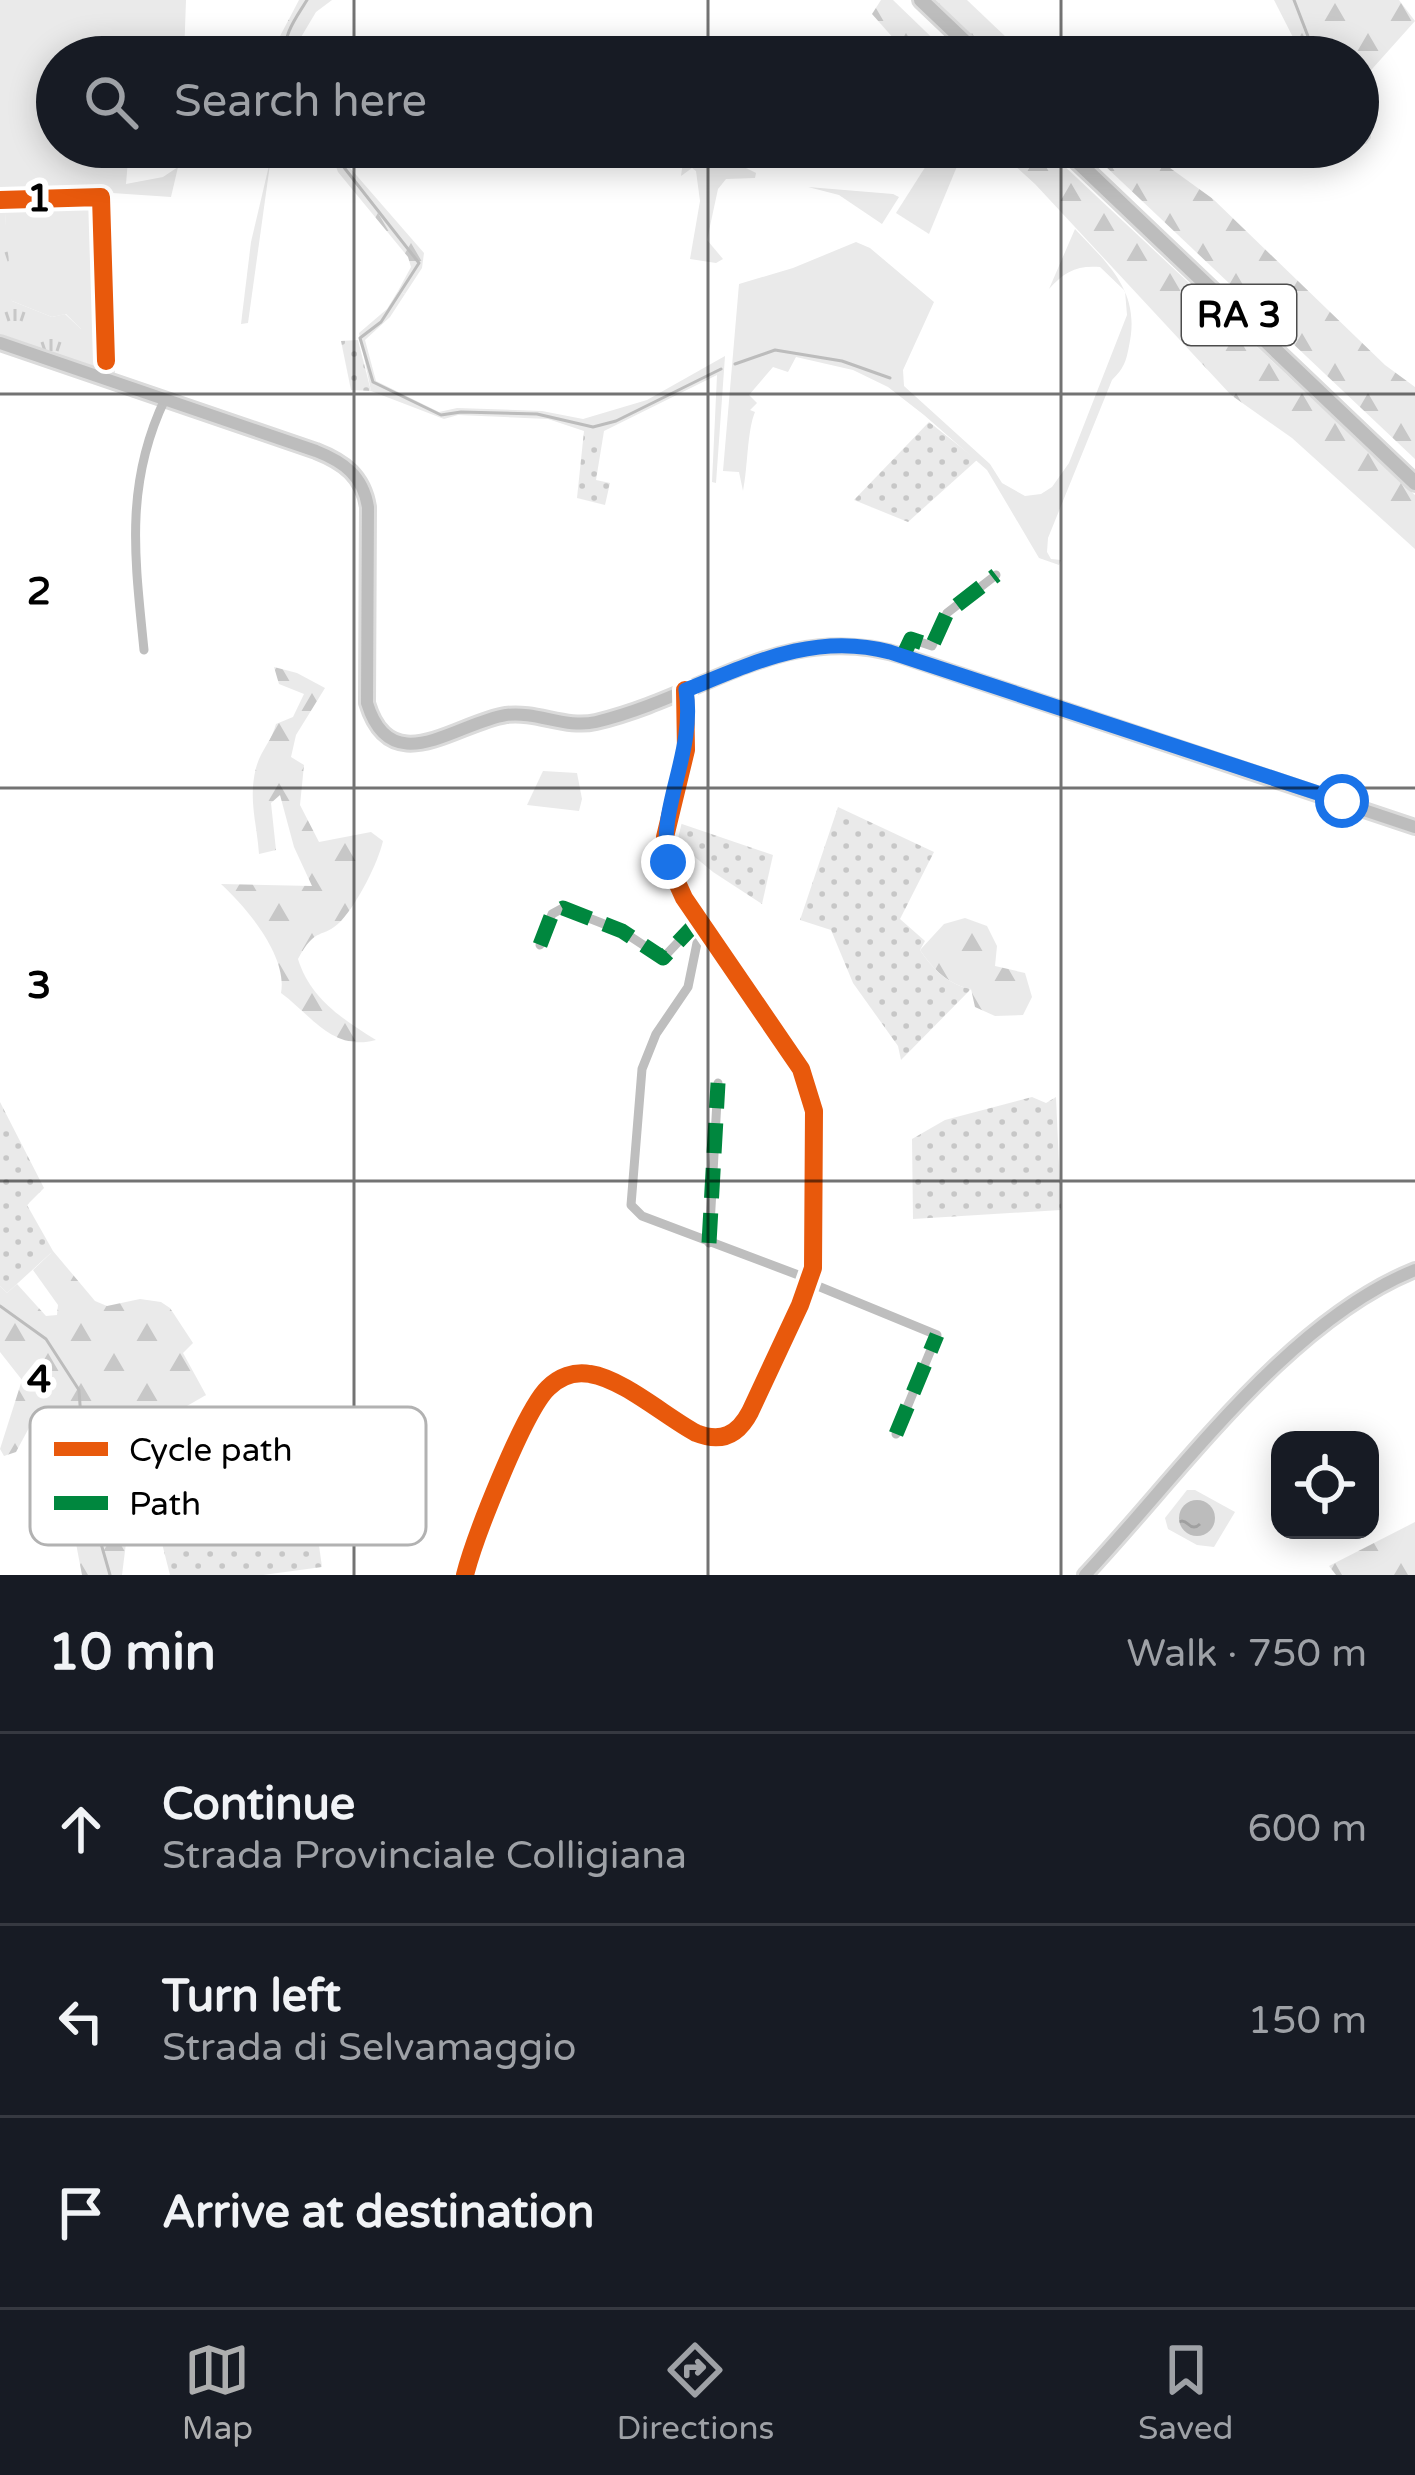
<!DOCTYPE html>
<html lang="en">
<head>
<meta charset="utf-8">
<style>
  :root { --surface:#171b24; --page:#20242c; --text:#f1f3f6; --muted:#9ea1a6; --line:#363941; --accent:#adaeaf }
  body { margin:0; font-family:"Varela Round",sans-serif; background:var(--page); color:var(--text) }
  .controls { position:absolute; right:36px; bottom:36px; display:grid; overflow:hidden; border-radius:24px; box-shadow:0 6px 30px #0003 }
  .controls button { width:108px; height:108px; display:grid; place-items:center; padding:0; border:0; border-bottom:3px solid var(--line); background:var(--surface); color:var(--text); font:60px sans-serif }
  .stop { position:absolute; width:36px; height:36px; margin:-27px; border:9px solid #1a73e8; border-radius:50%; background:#fff }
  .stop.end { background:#1a73e8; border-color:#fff; box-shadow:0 3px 12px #0008 }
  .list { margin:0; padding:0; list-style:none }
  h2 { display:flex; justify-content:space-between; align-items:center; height:156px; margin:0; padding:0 48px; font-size:51px }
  h2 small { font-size:39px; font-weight:400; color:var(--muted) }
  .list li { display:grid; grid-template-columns:78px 1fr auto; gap:36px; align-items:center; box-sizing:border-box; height:192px; padding:0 48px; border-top:3px solid var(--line) }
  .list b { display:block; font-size:45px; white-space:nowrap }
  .list p { margin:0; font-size:39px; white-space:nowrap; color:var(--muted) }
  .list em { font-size:39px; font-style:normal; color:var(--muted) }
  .icon { flex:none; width:66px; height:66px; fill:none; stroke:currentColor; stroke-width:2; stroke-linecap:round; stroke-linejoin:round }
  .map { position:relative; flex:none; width:1415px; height:1575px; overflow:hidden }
  .search { position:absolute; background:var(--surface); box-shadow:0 6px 30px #0003; left:36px; right:36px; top:36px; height:132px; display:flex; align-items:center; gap:30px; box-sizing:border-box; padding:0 42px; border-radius:66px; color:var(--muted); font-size:45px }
  .sheet { height:732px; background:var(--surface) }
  nav { display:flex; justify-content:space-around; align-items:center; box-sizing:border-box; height:168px; border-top:3px solid var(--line); background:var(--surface); font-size:33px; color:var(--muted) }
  nav a { display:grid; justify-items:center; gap:6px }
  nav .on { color:var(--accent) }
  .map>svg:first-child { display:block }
  .grass { fill:#eaeaea }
  .forest { fill:url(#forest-firs) }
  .park { fill:url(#park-tufts) }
  .garden { fill:url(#garden-dots) }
  .water { fill:url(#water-ripples) }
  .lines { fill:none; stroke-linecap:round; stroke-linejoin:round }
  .stream { stroke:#bcbcbc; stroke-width:3 }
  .major-casing { stroke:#dbdbdb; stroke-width:18 }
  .highway-casing { stroke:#dbdbdb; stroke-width:20 }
  .minor { stroke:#bebebe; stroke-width:9 }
  .major { stroke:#bdbdbd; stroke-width:12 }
  .highway { stroke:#bdbdbd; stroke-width:14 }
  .quiet { stroke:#00873e; stroke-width:15; stroke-dasharray:30 15; stroke-linecap:butt }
  .cycleway-casing { stroke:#fff; stroke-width:26 }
  .cycleway { stroke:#e8590c; stroke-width:18 }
  .route { stroke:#1a73e8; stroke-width:15 }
  .grid { fill:none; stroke:#000; stroke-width:3; stroke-opacity:0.55 }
  .labels { text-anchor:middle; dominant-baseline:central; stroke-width:12; stroke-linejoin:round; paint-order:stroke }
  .shield { fill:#fff; stroke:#4c4c4c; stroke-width:3 }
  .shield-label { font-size:36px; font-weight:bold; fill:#000 }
  .key { fill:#fff; stroke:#b2b2b2; stroke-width:3 }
  .key-label { font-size:33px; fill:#000 }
  .grid-label { font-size:39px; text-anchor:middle; font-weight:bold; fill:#000; stroke:#fff; stroke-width:12; stroke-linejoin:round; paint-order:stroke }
</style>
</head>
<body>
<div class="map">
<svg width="1415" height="1575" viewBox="0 0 1415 1575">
  <defs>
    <pattern id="forest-firs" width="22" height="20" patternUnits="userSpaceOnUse" patternTransform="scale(3)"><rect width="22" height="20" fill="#eaeaea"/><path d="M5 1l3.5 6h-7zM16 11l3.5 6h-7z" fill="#c7c7c7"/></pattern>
    <pattern id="park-tufts" width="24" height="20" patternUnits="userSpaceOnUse" patternTransform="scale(3)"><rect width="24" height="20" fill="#eaeaea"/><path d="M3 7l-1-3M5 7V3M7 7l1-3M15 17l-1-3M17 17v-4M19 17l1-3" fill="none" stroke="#c7c7c7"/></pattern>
    <pattern id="garden-dots" width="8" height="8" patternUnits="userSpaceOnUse" patternTransform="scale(3)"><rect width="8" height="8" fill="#eaeaea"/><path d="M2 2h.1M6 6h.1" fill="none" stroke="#c7c7c7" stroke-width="1.8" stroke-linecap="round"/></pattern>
    <pattern id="water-ripples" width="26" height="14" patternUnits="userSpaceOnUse" patternTransform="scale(3)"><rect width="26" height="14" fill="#bcbcbc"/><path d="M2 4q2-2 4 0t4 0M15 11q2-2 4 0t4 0" fill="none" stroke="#a0a0a0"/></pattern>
  </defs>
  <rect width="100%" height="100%" fill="#fff"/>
  <!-- grass -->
  <g class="grass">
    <polygon points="0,0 186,0 184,57 57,57 57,147 129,147 126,184 163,177 178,167 171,197 112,193 115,373 100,369 99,330 81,329 66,314 52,317 12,301 9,295 5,213 0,206"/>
    <polygon points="1364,78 1369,79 1371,138 1366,144 1358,141"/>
    <polygon points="685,147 705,147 716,167 740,165 756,173 755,178 726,179 718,189 707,240 723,259 716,263 690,259 700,201 696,171 692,168 681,176"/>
    <polygon points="938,147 965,147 929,234 896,213"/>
    <polygon points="271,157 248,323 241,324 251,242"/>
    <polygon points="808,187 893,194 899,197 882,224 839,195"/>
    <path d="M1075 229C1109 265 1141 292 1129 346 1126 362 1124 368 1112 380L1048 538 1047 552 1051 559 1061 560 1059 565 1039 558 987 470 924 415 888 387 853 370 796 357 788 372 773 367 749 395 757 403 750 410 755 412C747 431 748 467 743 491L739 472 723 471 739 284 793 268 856 242 870 248 934 302 903 370 904 386 990 464 1002 483 1025 496 1041 494 1052 487 1069 463 1127 315 1125 291 1100 267C1077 265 1064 272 1049 289Z"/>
    <polygon points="398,291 405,294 390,317 365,340 376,381 439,412 457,408 542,411 583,419 647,400 725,356 716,483 712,482 717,375 604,431 584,431 548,419 458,415 444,419 371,391 359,333 387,309"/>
    <polygon points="543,771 577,773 582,799 579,811 527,805"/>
    <polygon points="1187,1490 1195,1490 1235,1512 1214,1547 1197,1545 1168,1529 1165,1518"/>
  </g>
  <!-- forest -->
  <g class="forest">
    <polygon points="299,0 332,0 316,12 291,54 281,56 279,38"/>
    <polygon points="881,0 893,0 952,57 910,57 872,14"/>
    <polygon points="932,0 967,0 1027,57 991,57"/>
    <polygon points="1274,0 1399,0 1415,21 1364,78 1358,123 1358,57 1303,57"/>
    <polygon points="994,147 1044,147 1415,495 1415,549 1292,438 1231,395 1035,184"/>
    <polygon points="1085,147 1141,147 1213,199 1385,365 1415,387 1415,459"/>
    <polygon points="337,153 424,253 422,268 405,294 398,291 411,267 408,257 338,172 333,159"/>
    <path d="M274 667 297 673 325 688 296 735 291 757 304 765 300 805 319 842 371 832 383 841C378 863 357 904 341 921 322 940 316 925 298 959 310 998 342 1019 376 1040 333 1052 311 1015 281 993 288 956 246 907 221 884L312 886 294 847 280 795 271 803 276 850 259 854C257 824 248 799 256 768 260 752 272 740 276 724L293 717 304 694 279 684Z"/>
    <path d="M965 918 987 926 997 946 995 966 1025 973 1032 997 1023 1015 995 1016 975 1007 971 989C947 984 933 969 920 950L944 924Z"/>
    <polygon points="53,1251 95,1301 107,1306 140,1299 161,1302 170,1308 193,1343 183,1353 206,1395 135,1436 121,1491 108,1496 108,1523 122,1528 126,1543 122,1575 82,1575 54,1427 47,1412 38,1411 16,1452 4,1456 0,1449 22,1380 0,1352 0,1286 7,1293 17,1284 46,1316 57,1315 58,1305 33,1270"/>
    <polygon points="1415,1522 1415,1575 1336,1575 1329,1566"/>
  </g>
  <!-- park -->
  <polygon class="park" points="0,206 5,213 12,301 52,317 65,314 81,329 99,329 100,369 0,336"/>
  <!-- garden -->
  <g class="garden">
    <polygon points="358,340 371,391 351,390 341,341"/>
    <polygon points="929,422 977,460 908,522 854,500"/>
    <polygon points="584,431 604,431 596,480 610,483 605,505 577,498"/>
    <path d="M838 807 934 852 900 919 925 941 920 950C933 969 947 984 971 989L901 1060 898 1046 853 983 831 930 800 920Z"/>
    <polygon points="679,823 773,855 762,904 713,872 673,839"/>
    <polygon points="1032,1097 1046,1103 1056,1097 1061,1210 913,1219 912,1139 945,1120"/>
    <polygon points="0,1102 44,1188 27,1205 53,1251 7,1293 0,1286"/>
    <polygon points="308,1467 322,1567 263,1575 170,1575 149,1492"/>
  </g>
  <!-- water -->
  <circle class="water" cx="1197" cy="1518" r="18"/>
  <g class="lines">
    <!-- stream -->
    <g class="stream">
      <polyline points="1294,0 1316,57"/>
      <path d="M286 57C282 35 296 18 307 0"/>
      <polyline points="328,147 419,263 381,322 360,338 373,382 441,415 461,412 537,414 593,427 616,421 721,369"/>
      <polyline points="735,364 775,350 842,361 890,378"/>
      <polyline points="0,1306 46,1339 79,1390 86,1491 110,1575"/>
    </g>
    <!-- major casing -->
    <g class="major-casing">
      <g id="major">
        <path d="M0 343 316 451C344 462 363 476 368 507L367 703C391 782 456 723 506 715 537 711 566 729 596 722 706 696 785 619 903 656L1415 827"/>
        <path d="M1085 1575C1180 1474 1286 1322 1415 1270"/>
      </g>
    </g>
    <!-- highway casing -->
    <g class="highway-casing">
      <g id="highway">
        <polyline points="921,0 981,57"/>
        <polyline points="1062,147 1415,483"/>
      </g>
    </g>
    <!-- minor -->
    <g class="minor">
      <polyline points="0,200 101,197 106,361"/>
      <path d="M144 650C135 559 124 485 165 399"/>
      <polyline points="903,656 911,639 932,646 947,613 996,575"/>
      <polyline points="708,934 697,943 688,987 656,1034 642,1069 631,1205 642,1216 809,1279"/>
      <polyline points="540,945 552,914 563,908 622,931 663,958 699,920"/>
      <polyline points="709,1243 718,1083"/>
      <polyline points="808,1282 937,1335 896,1434"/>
      <path d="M465 1575C474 1539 524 1411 548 1388 559 1377 574 1371 590 1374 623 1379 666 1417 696 1433 721 1443 738 1435 750 1412L800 1305 813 1268 814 1111 801 1069 684 898 670 867 665 837 686 750 685 690"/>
    </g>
    <!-- major -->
    <use href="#major" class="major"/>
    <!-- highway -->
    <use href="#highway" class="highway"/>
    <!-- quiet -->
    <g class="quiet">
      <polyline points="903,656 911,639 932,646 947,613 996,575"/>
      <polyline points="540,945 552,914 563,908 622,931 663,958 699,920"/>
      <polyline points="709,1243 718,1083"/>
      <polyline points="896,1434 937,1335"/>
    </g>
    <!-- cycleway casing -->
    <g class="cycleway-casing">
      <g id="cycleway">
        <polyline points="0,200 101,197 106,361"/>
        <path d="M465 1575C474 1539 524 1411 548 1388 559 1377 574 1371 590 1374 623 1379 666 1417 696 1433 721 1443 738 1435 750 1412L800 1305 813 1268 814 1111 801 1069 684 898 670 867 665 837 686 750 685 690"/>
      </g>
    </g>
    <!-- cycleway -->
    <use href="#cycleway" class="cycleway"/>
  </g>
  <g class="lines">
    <!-- route -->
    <path class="route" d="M668 862C657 808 696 752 686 690 753 663 816 632 890 652L1342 801"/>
  </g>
  <!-- grid -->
  <path class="grid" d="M354 0V57M708 0V57M1061 0V57M354 147V1575M708 147V1575M1061 147V1575M0 394H1415M0 788H1415M0 1181H1415"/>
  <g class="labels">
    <!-- shield labels -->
    <rect class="shield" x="1182" y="285" width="114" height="60" rx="9"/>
    <g class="shield-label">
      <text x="1239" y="315">RA 3</text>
    </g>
  </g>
  <!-- legend -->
  <rect x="30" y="1407" width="396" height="138" rx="18" class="key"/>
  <rect x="54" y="1442" width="54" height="14" fill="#e8590c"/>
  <rect x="54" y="1496" width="54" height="14" fill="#00873e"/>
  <g class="key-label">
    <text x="129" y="1461">Cycle path</text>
    <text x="129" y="1515">Path</text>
  </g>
  <g class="grid-label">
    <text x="39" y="211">1</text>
    <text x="39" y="604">2</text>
    <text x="39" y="998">3</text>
    <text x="39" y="1392">4</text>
  </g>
</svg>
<div class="controls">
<button><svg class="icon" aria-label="locate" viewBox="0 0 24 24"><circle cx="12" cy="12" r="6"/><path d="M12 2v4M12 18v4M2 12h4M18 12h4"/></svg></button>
</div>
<div class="stop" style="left:1342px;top:801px"></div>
<div class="stop end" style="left:668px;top:862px"></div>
<div class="search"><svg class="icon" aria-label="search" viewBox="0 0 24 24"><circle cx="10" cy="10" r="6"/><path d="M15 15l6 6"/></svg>Search here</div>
</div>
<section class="sheet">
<h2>10 min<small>Walk · 750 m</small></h2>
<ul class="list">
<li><svg class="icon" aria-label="ahead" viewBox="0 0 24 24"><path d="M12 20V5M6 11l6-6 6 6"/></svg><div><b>Continue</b><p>Strada Provinciale Colligiana</p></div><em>600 m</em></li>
<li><svg class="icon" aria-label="left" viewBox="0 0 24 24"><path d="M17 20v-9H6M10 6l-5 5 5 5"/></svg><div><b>Turn left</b><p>Strada di Selvamaggio</p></div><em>150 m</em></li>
<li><svg class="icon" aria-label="arrive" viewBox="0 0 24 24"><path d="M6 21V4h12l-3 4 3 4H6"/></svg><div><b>Arrive at destination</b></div></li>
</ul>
</section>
<nav>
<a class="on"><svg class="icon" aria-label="map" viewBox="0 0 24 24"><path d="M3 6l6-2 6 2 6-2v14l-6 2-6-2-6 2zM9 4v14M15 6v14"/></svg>Map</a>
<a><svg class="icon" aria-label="directions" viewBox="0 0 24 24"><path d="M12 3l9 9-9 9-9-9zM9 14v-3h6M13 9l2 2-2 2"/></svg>Directions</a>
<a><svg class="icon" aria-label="saved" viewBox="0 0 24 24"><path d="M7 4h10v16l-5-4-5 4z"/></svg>Saved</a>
</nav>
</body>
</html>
